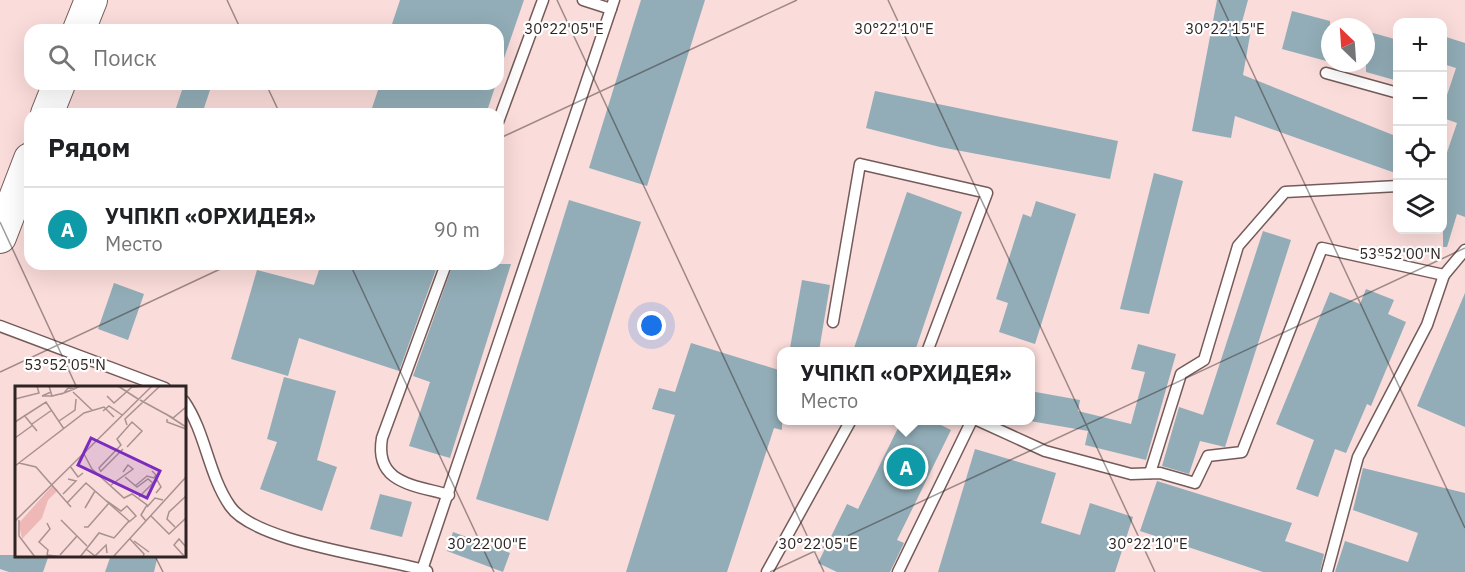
<!DOCTYPE html>
<html lang="ru">
<head>
<meta charset="utf-8">
<style>
  :root { --surface:#fff; --page:#f6f6f6; --text:#202124; --muted:#757577; --line:#e0e0e0; --accent:#088aab }
  body { margin:0; font-family:"IBM Plex Sans",sans-serif; background:var(--page); color:var(--text) }
  .controls { position:absolute; right:18px; top:18px; display:grid; overflow:hidden; border-radius:12px; box-shadow:0 6px 24px #0002 }
  .controls button { width:54px; height:54px; display:grid; place-items:center; padding:0; border:0; border-bottom:2px solid var(--line); background:var(--surface); color:var(--text); font:30px sans-serif }
  .compass { position:absolute; left:1321px; top:18px; width:54px; height:54px; border-radius:50%; background:var(--surface); box-shadow:0 6px 24px #0002; rotate:335deg }
  .you { position:absolute; left:652px; top:326px; width:21px; height:21px; margin:-15px; border:4px solid #fff; border-radius:50%; background:#1a73e8; box-shadow:0 0 0 9px #1a73e833 }
  .badge { display:grid; place-items:center; width:39px; height:39px; border-radius:50%; background:var(--accent); color:#fff; font-size:20px; font-weight:700 }
  .pin { position:absolute; translate:-50% -50%; border:3px solid #fff; box-shadow:0 2px 6px #0006 }
  .popup { position:absolute; left:777px; top:347px; width:258px; height:78px; box-sizing:border-box; display:grid; place-content:center; border-radius:12px; background:var(--surface); filter:drop-shadow(0 2px 4px #0005); font-size:20px; white-space:nowrap; color:var(--muted) }
  .popup b { font-size:22px; color:var(--text) }
  .popup::after { content:''; position:absolute; left:50%; top:100%; margin-left:-12px; border:12px solid transparent; border-top-color:var(--surface) }
  .list { margin:0; padding:0; list-style:none }
  h2 { display:flex; justify-content:space-between; align-items:center; height:78px; margin:0; padding:0 24px; font-size:26px }
  h2 small { font-size:20px; font-weight:400; color:var(--muted) }
  .list li { display:grid; grid-template-columns:39px 1fr auto; gap:18px; align-items:center; box-sizing:border-box; height:84px; padding:0 24px; border-top:2px solid var(--line) }
  .list b { display:block; font-size:22px; white-space:nowrap }
  .list p { margin:0; font-size:20px; white-space:nowrap; color:var(--muted) }
  .list em { font-size:20px; font-style:normal; color:var(--muted) }
  .icon { flex:none; width:33px; height:33px; fill:none; stroke:currentColor; stroke-width:2; stroke-linecap:round; stroke-linejoin:round }
  .map { position:relative; flex:none; width:1465px; height:572px; overflow:hidden }
  .search { position:absolute; background:var(--surface); box-shadow:0 6px 24px #0002; left:24px; top:24px; width:480px; height:66px; display:flex; align-items:center; gap:15px; box-sizing:border-box; padding:0 21px; border-radius:18px; color:var(--muted); font-size:22px }
  .panel { position:absolute; background:var(--surface); box-shadow:0 6px 24px #0002; left:24px; top:108px; width:480px; height:162px; border-radius:18px }
  .map>svg:first-child { display:block }
  .building { fill:#92adb7 }
  .lines { fill:none; stroke-linecap:round; stroke-linejoin:round }
  .service-casing { stroke:#745b59; stroke-width:13 }
  .primary-casing { stroke:#745b59; stroke-width:34 }
  .service { stroke:#fff; stroke-width:10 }
  .primary { stroke:#fff; stroke-width:32 }
  .ticks { fill:none; stroke:#2e2423; stroke-width:1.5; stroke-opacity:0.45 }
  .inset-road { fill:none; stroke:#a89291; stroke-width:1.5 }
  .view { fill:#7b2cbf; fill-opacity:0.15; stroke:#7b2cbf; stroke-width:3 }
  .inset-edge { fill:none; stroke:#2e2423; stroke-width:3 }
  .ticks-label { font-size:15px; text-anchor:middle; fill:#2e2423; stroke:#fff; stroke-width:4.5; stroke-linejoin:round; paint-order:stroke }
</style>
</head>
<body>
<div class="map">
<svg width="1465" height="572" viewBox="0 0 1465 572">
  <rect width="100%" height="100%" fill="#fadcda"/>
  <!-- building -->
  <g class="building">
    <polygon points="400,0 524,0 501,67 498,67 498,30 390,30"/>
    <polygon points="641,0 705,0 647,186 589,168"/>
    <polygon points="1217,0 1248,0 1242,22 1252,24 1243,75 1398,137 1398,174 1235,116 1231,138 1192,131"/>
    <polygon points="1292,11 1330,21 1330,62 1282,49"/>
    <polygon points="1366,31 1398,40 1398,81 1366,72"/>
    <polygon points="1443,36 1465,43 1465,217 1457,214 1447,247 1443,247 1443,164 1457,123 1443,118 1443,107 1456,68 1443,64"/>
    <polygon points="184,84 212,84 202,114 184,114 175,111"/>
    <polygon points="380,84 496,84 486,114 370,114"/>
    <polygon points="875,91 1118,141 1110,179 940,147 866,128"/>
    <polygon points="1154,173 1183,181 1149,314 1120,309"/>
    <polygon points="907,192 962,212 915,351 853,351"/>
    <polygon points="569,200 641,222 548,521 476,499"/>
    <polygon points="1036,201 1076,214 1035,344 999,332 1008,303 996,299 1023,214 1031,217"/>
    <polygon points="1263,231 1291,240 1225,447 1200,441 1189,474 1162,466 1179,407 1203,415"/>
    <polygon points="321,264 438,264 399,371 299,338 288,376 231,359 257,270 314,285"/>
    <polygon points="453,264 511,264 450,458 409,446 430,382 413,376"/>
    <polygon points="802,280 830,285 819,351 790,348"/>
    <polygon points="114,283 144,294 128,340 98,329"/>
    <polygon points="1366,289 1394,300 1388,314 1406,322 1371,406 1367,404 1346,453 1335,449 1318,497 1296,489 1314,440 1276,424 1330,292 1360,304"/>
    <polygon points="1465,293 1465,427 1417,406"/>
    <polygon points="691,343 782,371 782,430 774,428 727,572 626,572 675,415 652,409 659,388 675,392"/>
    <polygon points="1138,344 1176,354 1146,460 1085,445 1088,431 1030,421 1030,391 1080,400 1078,411 1131,424 1145,372 1131,369"/>
    <polygon points="284,377 336,391 317,460 337,467 322,511 260,489 277,442 267,439"/>
    <polygon points="902,420 931,420 951,430 897,540 904,543 890,572 837,572 818,563 847,504 858,509"/>
    <polygon points="975,449 1056,473 1041,523 1080,535 1090,503 1133,517 1115,572 938,572"/>
    <polygon points="1363,468 1465,493 1465,572 1335,572 1345,541 1408,562 1418,533 1353,510"/>
    <polygon points="1157,481 1292,523 1285,541 1324,554 1320,572 1263,572 1140,531"/>
    <polygon points="380,494 412,502 402,537 370,529"/>
    <polygon points="453,532 510,553 503,572 447,551"/>
    <polygon points="0,555 49,555 43,572 9,572 0,569"/>
    <polygon points="111,555 158,555 154,572 105,572"/>
  </g>
  <g class="lines">
    <!-- service casing -->
    <g class="service-casing">
      <g id="service">
        <polyline points="583,0 611,9"/>
        <polyline points="1326,73 1398,93"/>
        <polyline points="498,122 543,0"/>
        <path d="M446 264 382 438C374 484 415 485 449 495"/>
        <polyline points="833,322 860,164 987,193 927,352"/>
        <polyline points="0,326 165,388"/>
        <path d="M184 401C206 433 208 474 230 506 255 543 382 557 427 571"/>
        <polyline points="977,420 1045,451 1131,474 1160,473 1195,483 1208,456 1242,452 1322,248 1444,275 1465,250"/>
        <polyline points="1150,473 1181,374 1204,360 1238,246 1285,192 1398,186"/>
        <polyline points="422,570 614,0"/>
        <polyline points="767,572 851,420"/>
        <polyline points="898,572 972,420"/>
        <polyline points="1327,572 1358,457 1427,325 1444,275"/>
      </g>
    </g>
    <!-- primary casing -->
    <g class="primary-casing">
      <g id="primary">
        <polyline points="79,30 91,0"/>
        <polyline points="47,114 59,84"/>
        <polyline points="0,237 30,159"/>
      </g>
    </g>
    <!-- service -->
    <use href="#service" class="service"/>
    <!-- primary -->
    <use href="#primary" class="primary"/>
  </g>
  <!-- ticks -->
  <path class="ticks" d="M227 0 241 30M557 0 824 572M888 0 1155 572M1219 0 1465 528M266 84 280 114M498 139 797 0M0 222 77 388M350 264 494 572M0 372 231 264M155 556 163 572M770 572 1465 248"/>
  <!-- overview -->
  <g transform="translate(15 386)">
    <rect width="171" height="171" fill="#fadcda"/>
    <path d="M37 100 43 104 33 114 27 132 7 153 4 137Z" fill="#edb8b5"/>
    <path class="inset-road" d="M34 0 37 10 49 7M103 0 123 13M59 3 53 2 49 7 59 3 65 0M36 6 27 10H37M58 6 78 25M92 10 99 17 117 1 127 0M0 13 24 7 22 0M125 14 158 32 171 21M88 25 94 20 107 29M151 28 171 41M9 29 22 45M152 33V36L171 43M44 35 60 24 61 13M0 36 31 16 49 43M17 38 37 24M112 39 110 33 145 0M0 52 18 39M69 68 77 83 109 112 117 108 132 119 126 129 131 135M4 77 21 81 56 121M0 80 69 27 89 21 99 31M55 80 63 91 68 87M86 85 108 63M86 86 84 82 106 59 102 53 117 36 127 45 112 61M110 91 122 101 133 93 138 97 142 94 146 101 141 107M96 99 118 83 113 79 108 86M120 100 132 90 139 92 141 89 137 85M48 108 61 95 53 93M124 111 138 97M92 115 106 125 112 120 121 130 114 136M52 117 71 97 114 135 99 152 84 147 65 171M132 121 140 112 148 114M70 122 80 105M136 130 154 148 171 132M4 134V150L20 171M46 134 72 160M0 135 137 0M32 137 35 143 24 156 33 164 32 169 48 171M69 141H73L94 117M160 141 152 133 154 126 171 110M115 153 129 168 128 171M119 155 134 166M71 163 80 170 91 159 92 167M45 169 62 150M98 171 171 91M170 171 159 159 164 153 171 161"/>
    <path class="view" d="M76 52 145 85 132 112 63 79Z"/>
    <rect width="171" height="171" class="inset-edge"/>
  </g>
  <g class="ticks-label">
    <text x="1225" y="34">30°22'15"E</text>
    <text x="564" y="34">30°22'05"E</text>
    <text x="894" y="34">30°22'10"E</text>
    <text x="1400" y="259">53°52'00"N</text>
    <text x="65" y="370">53°52'05"N</text>
    <text x="487" y="549">30°22'00"E</text>
    <text x="818" y="549">30°22'05"E</text>
    <text x="1148" y="549">30°22'10"E</text>
  </g>
</svg>
<div class="controls">
<button>+</button>
<button>−</button>
<button><svg class="icon" aria-label="locate" viewBox="0 0 24 24"><circle cx="12" cy="12" r="6"/><path d="M12 2v4M12 18v4M2 12h4M18 12h4"/></svg></button>
<button><svg class="icon" aria-label="layers" viewBox="0 0 24 24"><path d="M12 4l9 5-9 5-9-5zM3 14l9 5 9-5"/></svg></button>
</div>
<svg class="compass" viewBox="-18 -18 36 36"><path d="M0-13l5 13h-10z" fill="#e53935"/><path d="M0 13l5-13h-10z" fill="#757577"/></svg>
<div class="you"></div>
<div class="pin badge" style="left:906px;top:467px;background:#0f9aa8">A</div>
<div class="popup"><b>УЧПКП «ОРХИДЕЯ»</b>Место</div>
<div class="search"><svg class="icon" aria-label="search" viewBox="0 0 24 24"><circle cx="10" cy="10" r="6"/><path d="M15 15l6 6"/></svg>Поиск</div>
<section class="panel">
<h2>Рядом<small></small></h2>
<ul class="list">
<li><span class="badge" style="background:#0f9aa8">A</span><div><b>УЧПКП «ОРХИДЕЯ»</b><p>Место</p></div><em>90 m</em></li>
</ul>
</section>
</div>
</body>
</html>
